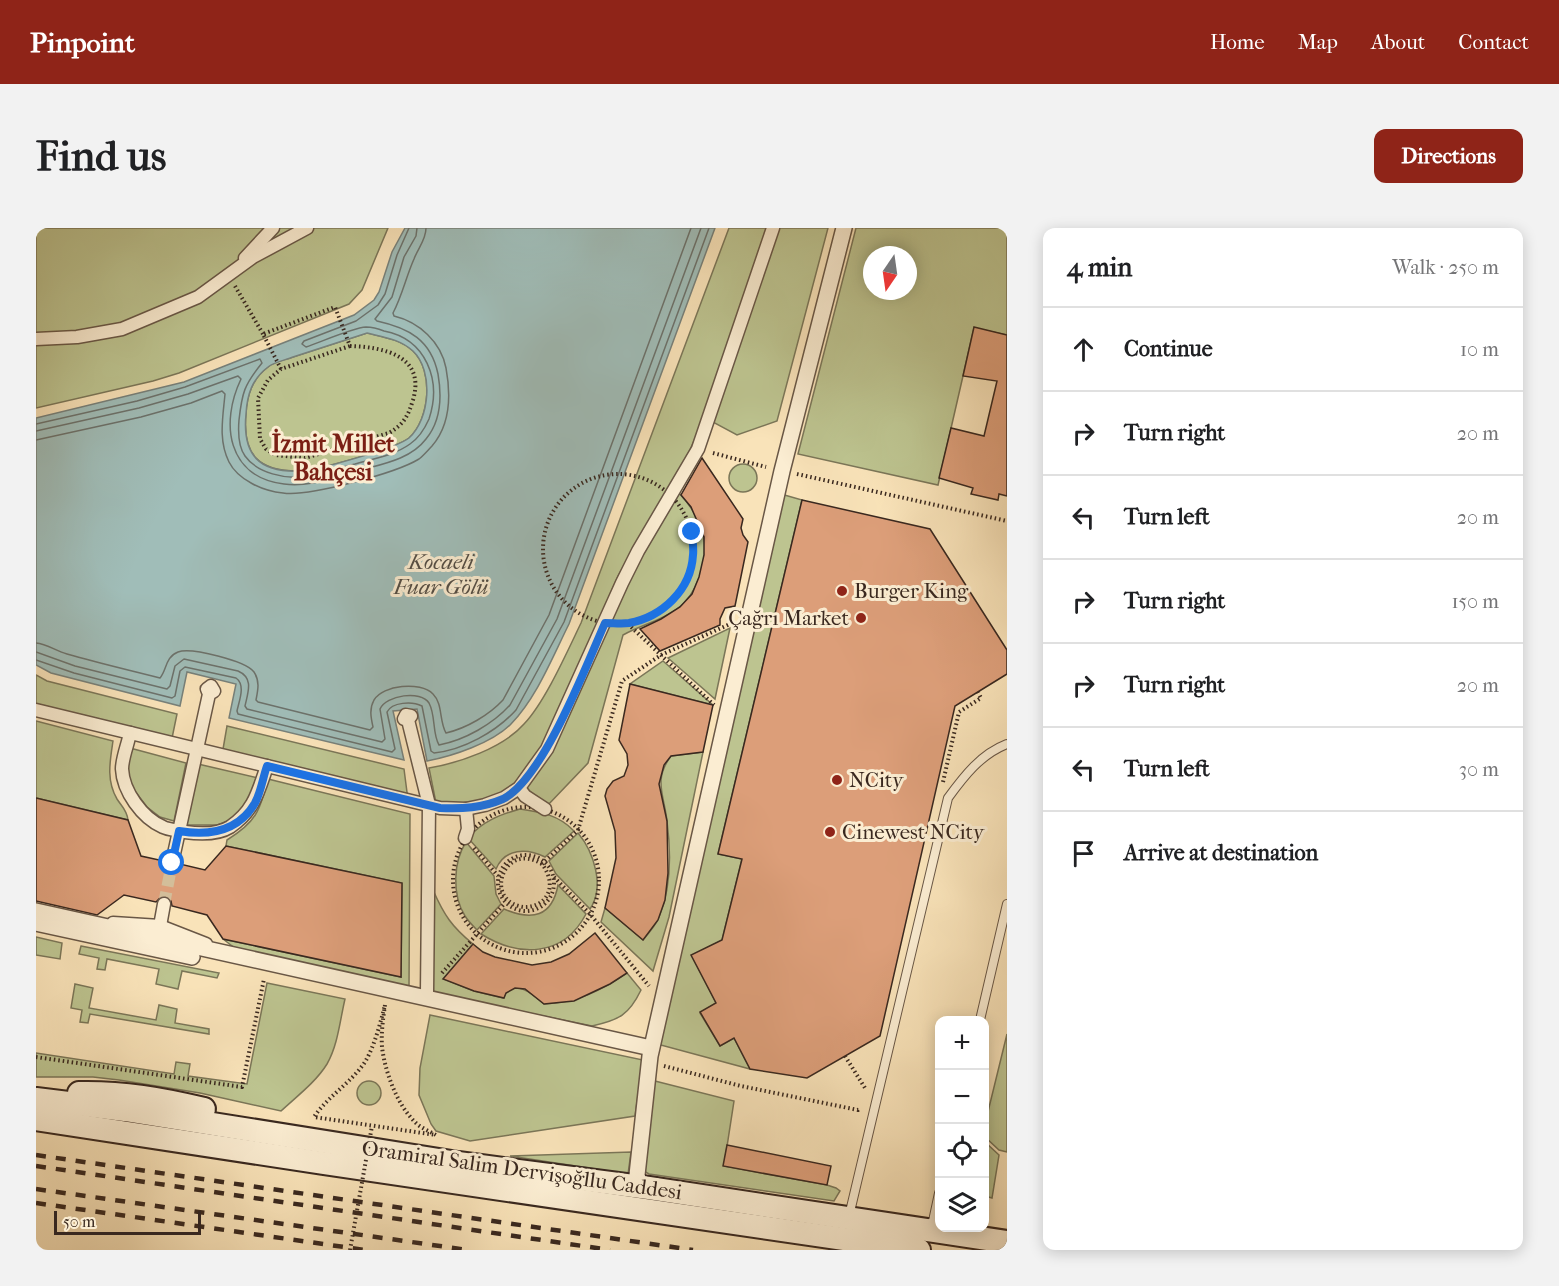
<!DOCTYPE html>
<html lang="en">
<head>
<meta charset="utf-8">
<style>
  :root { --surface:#fff; --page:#f2f2f2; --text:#202124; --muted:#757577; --line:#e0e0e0; --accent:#8f2418 }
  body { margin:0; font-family:"IM FELL French Canon",serif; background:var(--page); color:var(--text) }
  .controls { position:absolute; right:18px; bottom:18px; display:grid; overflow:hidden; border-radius:12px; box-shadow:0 3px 15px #0003 }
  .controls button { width:54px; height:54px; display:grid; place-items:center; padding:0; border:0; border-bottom:2px solid var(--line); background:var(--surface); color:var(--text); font:30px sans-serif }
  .compass { position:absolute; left:827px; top:18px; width:54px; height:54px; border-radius:50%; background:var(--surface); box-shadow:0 3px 15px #0003; rotate:193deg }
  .scale { position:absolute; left:18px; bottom:15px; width:147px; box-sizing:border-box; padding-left:6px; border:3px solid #39281f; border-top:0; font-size:16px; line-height:21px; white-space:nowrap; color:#39281f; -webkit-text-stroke:4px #fbedd2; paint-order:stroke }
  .stop { position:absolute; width:18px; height:18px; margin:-14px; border:4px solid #1a73e8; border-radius:50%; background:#fff }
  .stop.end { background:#1a73e8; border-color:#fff; box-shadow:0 2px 6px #0008 }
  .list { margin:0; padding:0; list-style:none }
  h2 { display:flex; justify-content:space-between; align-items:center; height:78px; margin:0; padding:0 24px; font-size:26px }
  h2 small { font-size:20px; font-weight:400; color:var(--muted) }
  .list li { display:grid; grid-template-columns:39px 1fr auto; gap:18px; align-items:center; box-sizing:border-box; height:84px; padding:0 24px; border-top:2px solid var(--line) }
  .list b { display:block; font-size:22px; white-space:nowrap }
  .list em { font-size:20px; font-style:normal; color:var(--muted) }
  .icon { flex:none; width:33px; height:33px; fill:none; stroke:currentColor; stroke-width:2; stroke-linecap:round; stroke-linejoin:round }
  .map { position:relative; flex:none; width:971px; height:1022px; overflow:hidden; border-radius:12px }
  header { display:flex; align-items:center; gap:36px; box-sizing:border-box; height:84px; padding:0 30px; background:var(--accent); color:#fff }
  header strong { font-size:28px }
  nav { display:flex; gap:33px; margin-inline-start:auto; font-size:21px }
  .intro { display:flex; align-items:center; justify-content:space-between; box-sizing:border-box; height:144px; padding:0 36px }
  h1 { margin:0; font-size:42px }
  .button { padding:15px 27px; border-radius:12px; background:var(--accent); color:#fff; font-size:21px; font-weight:700 }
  main { display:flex; gap:36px; padding:0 36px }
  aside { flex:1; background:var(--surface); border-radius:12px; box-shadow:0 3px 15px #0003 }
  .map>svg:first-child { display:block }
  .green { fill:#bdc490; stroke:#7b7658; stroke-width:1.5; fill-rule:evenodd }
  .water { fill:#a0bdb8; stroke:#77817b; stroke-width:1.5; fill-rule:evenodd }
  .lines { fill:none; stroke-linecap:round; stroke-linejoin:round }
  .shore { stroke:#6c726c; stroke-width:1.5 }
  .building { fill:#dc9e79; stroke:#39281f; stroke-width:1.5 }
  .pedestrian-tunnel { stroke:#d3be9a; stroke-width:12; stroke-dasharray:12 6; stroke-linecap:butt }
  .service-casing { stroke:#695746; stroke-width:10 }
  .pedestrian-casing { stroke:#695746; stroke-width:15 }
  .minor-casing { stroke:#695746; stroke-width:18 }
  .secondary-casing { stroke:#39281f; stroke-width:26 }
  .path { stroke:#39281f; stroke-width:4; stroke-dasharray:1.5 3; stroke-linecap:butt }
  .service { stroke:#fbedd2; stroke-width:8 }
  .pedestrian { stroke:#fbedd2; stroke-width:12 }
  .minor { stroke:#fbedd2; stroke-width:15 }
  .secondary { stroke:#fbedd2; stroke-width:22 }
  .rail { stroke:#39281f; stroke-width:4.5; stroke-dasharray:10 10; stroke-linecap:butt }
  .path-bridge { stroke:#39281f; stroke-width:4; stroke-dasharray:1.5 3; stroke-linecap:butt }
  .route { stroke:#1a73e8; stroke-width:8 }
  .poi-dot { fill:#8f2418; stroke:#fbedd2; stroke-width:2 }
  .labels { text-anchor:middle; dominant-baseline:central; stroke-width:6; stroke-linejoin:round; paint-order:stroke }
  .poi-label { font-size:21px; fill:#39281f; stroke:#fbedd2; text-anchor:start }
  .street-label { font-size:21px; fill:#39281f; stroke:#fbedd2 }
  .water-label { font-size:22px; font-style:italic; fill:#534d45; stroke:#fbedd2 }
  .quarter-label { font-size:24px; font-weight:bold; fill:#7a1f14; stroke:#fbedd2 }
</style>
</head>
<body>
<header>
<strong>Pinpoint</strong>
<nav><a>Home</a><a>Map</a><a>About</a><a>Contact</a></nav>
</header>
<div class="intro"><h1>Find us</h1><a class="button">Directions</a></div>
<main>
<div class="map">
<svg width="971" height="1022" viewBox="0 0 971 1022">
  <rect width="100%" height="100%" fill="#f9e3b9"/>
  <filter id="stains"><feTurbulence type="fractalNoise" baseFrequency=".00333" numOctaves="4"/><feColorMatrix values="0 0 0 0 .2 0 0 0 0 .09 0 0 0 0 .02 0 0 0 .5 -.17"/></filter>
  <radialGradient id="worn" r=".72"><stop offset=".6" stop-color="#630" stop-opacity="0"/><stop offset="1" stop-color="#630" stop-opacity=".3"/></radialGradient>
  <!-- green -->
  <g class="green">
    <polygon points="0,0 352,0 326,62 313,76 143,145 117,153 0,180"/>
    <path d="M693 0H732L667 192 654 222 582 348 511 511 481 555 466 567 429 578 400 575 393 540C423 535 467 520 488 496 509 474 531 424 545 395Z"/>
    <polygon points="737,0 792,0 741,193 701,207 673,192"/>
    <path d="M820 0H971V107L938 100 902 257 762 226ZM836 27H872V63H836Z"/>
    <path d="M331 105C347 109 364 111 377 123 398 143 394 191 373 210 361 220 281 242 265 243 223 244 206 227 210 186 211 167 216 151 232 139 238 133 250 132 257 129 282 121 306 113 331 105Z"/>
    <circle cx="707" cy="250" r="14"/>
    <path d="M643 265C654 277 665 293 668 309 672 333 661 367 641 381 624 393 605 397 587 407L552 535 511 578 489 559 590 356Z"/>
    <polygon points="745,266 766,272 682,626 706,631 686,712 656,727 680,775 664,785 684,818 698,810 714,841 621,816"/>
    <polygon points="694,400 679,471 632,430"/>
    <polygon points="627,433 677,477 594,456"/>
    <polygon points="0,447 11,453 141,486 135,515 0,482"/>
    <path d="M0 493 77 513C74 533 70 552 81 571 86 579 91 582 92 592L0 570Z"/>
    <polygon points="191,498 368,541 372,572 186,527"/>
    <polygon points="94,520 150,535 138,593 124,589 111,579 92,554 92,540"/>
    <path d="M667 524 633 689 617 743 565 694 569 680 607 712C613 705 620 697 623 689 635 661 635 624 631 593 628 566 617 552 635 528Z"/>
    <polygon points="162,536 222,550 215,573 195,592 181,597 149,597"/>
    <path d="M232 551 374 586 373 761 204 724 187 711 365 749 366 655 190 618 191 612C220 594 224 583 232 551Z"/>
    <path d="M484 581C505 584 523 587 538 603L509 629C491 620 469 620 460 641L432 610C447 593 463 587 484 581Z"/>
    <path d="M542 605C558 624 569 659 554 681L520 646 513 633Z"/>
    <path d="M430 614 458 648 460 666 465 676 441 702C437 698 432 693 429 688 416 667 417 634 430 614Z"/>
    <path d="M522 657 550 686C527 730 482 729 445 706L468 681C496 693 516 689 522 657Z"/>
    <path d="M397 662C408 687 416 699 437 716L408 751 438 763 467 770C477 749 497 766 508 776 540 775 565 763 591 745L605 762C593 787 583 792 556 798L396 765Z"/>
    <polygon points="0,709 26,715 24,731 0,727"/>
    <polygon points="45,718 183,745 181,750 146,743 142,761 120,756 123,741 71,731 69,742 61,741 63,730 43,726"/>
    <path d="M231 755 309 771C304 792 302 817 291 836 280 854 260 869 245 883L164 865 83 852 57 849H0V825L138 846 140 834 154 836 152 848 211 856Z"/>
    <polygon points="39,756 57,760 53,780 120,792 123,777 141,781 139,795 173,801 173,806 54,786 52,795 44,794 46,782 35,780"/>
    <polygon points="394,787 607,832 599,888 434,913 400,903 395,896 383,867 384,840"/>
    <polygon points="971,806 971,924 963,922 949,909 948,900"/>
    <polygon points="615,852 698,873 688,938 791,957 800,960 804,963 798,973 613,946 606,942"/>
    <circle cx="333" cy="865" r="12"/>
    <polygon points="949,914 963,927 956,970 949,968"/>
    <polygon points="595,924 592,946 474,928"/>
  </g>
  <!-- water -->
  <path class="water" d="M369 0H679L533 396C516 430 501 469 475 496 456 515 417 528 391 533L381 481 357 483 368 532 193 490 200 456 151 444 144 478 15 445 0 437V190L148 154 318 87 338 72 343 64 356 24ZM331 105C347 109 364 111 377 123 398 143 394 191 373 210 361 220 282 242 265 243 223 245 206 227 210 186 211 167 216 151 232 139 238 134 250 132 257 129 282 121 306 113 331 105Z"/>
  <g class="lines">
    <!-- shore -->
    <g class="shore">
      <path d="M0 196 101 173 149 159 224 131 226 135C208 157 206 165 203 192 202 204 202 218 209 228 221 245 250 252 270 248 287 246 303 240 319 236 337 231 359 227 374 216 383 210 389 200 393 191 406 152 390 111 348 103 343 101 336 99 330 99 316 100 285 114 270 119L266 116 268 113 320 93 342 77 349 66 361 27 373 0"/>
      <path d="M0 203 103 180 152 166 202 148 205 151C184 195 191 249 248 256 274 260 300 248 325 242 347 236 375 231 390 211 405 193 406 169 402 146 395 112 373 100 341 93L339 91 356 69 368 29 380 8 381 0"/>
      <path d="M0 212 105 189 155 175 186 163 189 166C187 189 182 212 193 234 202 252 227 263 247 265 272 269 360 245 383 231 388 227 392 222 396 218 415 196 415 167 410 140 405 114 383 94 358 88L357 85C366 68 370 49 378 31 382 20 390 12 390 0"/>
      <path d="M0 415C11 416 20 423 31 426 62 435 93 442 124 450 131 442 129 429 142 424 155 419 210 433 218 444 224 453 222 462 220 472L222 474 334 502 337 499C335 490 333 481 338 472 347 457 384 453 397 466 407 476 403 493 410 505 431 500 453 487 467 472L513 387 655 0"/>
      <path d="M0 424 39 438 131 461 134 458 139 438 148 431 202 443C218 450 212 464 209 478L211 481 346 514 349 511 344 481C350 467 385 462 393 475 400 488 396 505 403 517 429 512 457 496 474 477L521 391 665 0"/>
      <path d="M0 432 38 445 136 470 139 468 144 443 149 439 200 450C210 457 203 473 201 483L202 486 356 524 359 521 351 484C356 474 376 473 386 478L395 523 398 525C427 522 460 504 480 482L528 394 673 0"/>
    </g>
  </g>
  <!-- building -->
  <g class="building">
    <polygon points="938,99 971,107 971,268 963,266 962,272 935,266 937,260 903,250 915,200 948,208 961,153 927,148"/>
    <polygon points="666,230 707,291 705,300 707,307 712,314 699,378 689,380 684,391 684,397 624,423 604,401 625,391 644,379 656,366 663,349 668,327 668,309 655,279 645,267"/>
    <polygon points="766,272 894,301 971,422 971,446 919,478 844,808 771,850 714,841 698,810 684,818 664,784 680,775 655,727 686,712 706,631 682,626"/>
    <polygon points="594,456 677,477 667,524 635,528 628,537 623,556 631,593 632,645 629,672 622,692 607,712 569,680 580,630 579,603 569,568 571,561 577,553 588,548 592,537 591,526 583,512"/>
    <polygon points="0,570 92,592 105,628 128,633 128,638 134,643 139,643 144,636 169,642 190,618 366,655 365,749 187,711 171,687 136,678 135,673 130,668 125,669 120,674 88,667 61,687 0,673"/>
    <polygon points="559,705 591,745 574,756 538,773 508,776 489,761 479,760 470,765 468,770 438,763 407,751 437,716 447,724 459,729 496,737 515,734 533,726"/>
    <polygon points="691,917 795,938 791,957 687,938"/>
  </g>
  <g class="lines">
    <!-- pedestrian-tunnel -->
    <polyline class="pedestrian-tunnel" points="128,676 136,635"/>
    <!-- service casing -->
    <g class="service-casing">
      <g id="service">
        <polyline points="944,792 971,676"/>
        <path d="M813 988 912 570C928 548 945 526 971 516"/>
        <polyline points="890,998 897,993 903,965"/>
      </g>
    </g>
    <!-- pedestrian casing -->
    <g class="pedestrian-casing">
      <g id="pedestrian">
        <polyline points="209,30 237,0"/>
        <polyline points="0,111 41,109 86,101 162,69 217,29 271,0"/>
        <polyline points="0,482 404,580 430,581 449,577 468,570 483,560 511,521 586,355 602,323 662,221 737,0"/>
        <polyline points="372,492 368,491 370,487 375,488 372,492 393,577 391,764"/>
        <path d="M94 505C92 516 86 530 86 541 87 563 106 590 127 599 133 602 142 602 149 604 163 606 181 607 194 599 218 583 222 564 231 538"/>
        <polyline points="483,560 489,568 509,581"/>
        <polyline points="429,610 432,601 430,581"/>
        <polyline points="136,635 173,466 178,463 175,458 171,461 173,466"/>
        <polyline points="77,695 124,698 170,716"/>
        <polyline points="124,698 128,676"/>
      </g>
    </g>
    <!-- minor casing -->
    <g class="minor-casing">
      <g id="minor">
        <polyline points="0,683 615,820"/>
        <polyline points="0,695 156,729"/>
        <polyline points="613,960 603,954 601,947 614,828 746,243 808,0"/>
      </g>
    </g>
    <!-- secondary casing -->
    <g class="secondary-casing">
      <g id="secondary">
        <path d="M43 865C87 864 126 871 168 881"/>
        <polyline points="0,871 89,882 422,935 613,960 971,1014"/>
        <polyline points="0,891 287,935 883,1022"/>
      </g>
    </g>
    <!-- path -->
    <g class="path">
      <polyline points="199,58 227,106"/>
      <path d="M314 118C348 119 390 128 377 172 372 188 368 196 353 205L269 230 239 227 230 221 224 211 222 170 232 152 245 141Z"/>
      <polyline points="245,141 227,106 299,79 314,118"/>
      <polyline points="677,225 730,239"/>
      <polyline points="761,246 971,293"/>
      <circle cx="582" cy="321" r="75"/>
      <polyline points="592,396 678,477"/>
      <polyline points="907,554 923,484 945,470 942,464"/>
      <circle cx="490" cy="652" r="73"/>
      <polyline points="438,620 462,648"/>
      <circle cx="490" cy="655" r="28"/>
      <path d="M506 636C469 613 448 669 483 678 489 680 496 679 502 676 518 667 516 649 506 636L542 602 586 453 625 427 694 396"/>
      <polyline points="518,649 554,686 613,758"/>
      <polyline points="406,745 469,675"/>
      <path d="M349 777C347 791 345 805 346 819 349 844 361 877 380 895 385 900 393 903 400 907L278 889C292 868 315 855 329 834 339 817 344 796 349 777Z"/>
      <polyline points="809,828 829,860"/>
      <polyline points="0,829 206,859 228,751"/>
      <polyline points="628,838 705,858 822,882 824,880"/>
    </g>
    <!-- service -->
    <use href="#service" class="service"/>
    <!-- pedestrian -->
    <use href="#pedestrian" class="pedestrian"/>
    <!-- minor -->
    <use href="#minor" class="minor"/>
    <!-- secondary -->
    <use href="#secondary" class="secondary"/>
    <!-- rail -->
    <g class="rail">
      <polyline points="0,927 657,1022"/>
      <polyline points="0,938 574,1022"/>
      <polyline points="0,961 432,1022"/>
      <polyline points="0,975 329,1022"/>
    </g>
    <!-- path-bridge -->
    <polyline class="path-bridge" points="314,1022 336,898"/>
  </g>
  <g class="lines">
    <!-- route -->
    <path class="route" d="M136 635 143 603C173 608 202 604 219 575 225 564 227 549 231 538L404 580C426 581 446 580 467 571 507 551 550 438 569 395 577 395 586 396 593 395 626 389 655 362 657 327 658 320 656 311 656 304"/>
  </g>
  <!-- markers -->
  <g class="poi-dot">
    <circle cx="806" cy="363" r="6"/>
    <circle cx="825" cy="390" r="6"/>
    <circle cx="801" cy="552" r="6"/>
    <circle cx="794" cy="604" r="6"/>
  </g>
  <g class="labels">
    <!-- poi labels -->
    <g class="poi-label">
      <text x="818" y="363">Burger King</text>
      <text x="813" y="390" text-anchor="end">Çağrı Market</text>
      <text x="813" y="552">NCity</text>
      <text x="806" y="604">Cinewest NCity</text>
    </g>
    <!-- street labels -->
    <g class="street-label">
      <text transform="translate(486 942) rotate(8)">Oramiral Salim Dervişoğllu Caddesi</text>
    </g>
    <!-- water labels -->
    <g class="water-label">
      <text x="405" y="334">Kocaeli<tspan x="405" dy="25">Fuar Gölü</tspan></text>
    </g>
    <!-- quarter labels -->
    <g class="quarter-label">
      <text x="297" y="216">İzmit Millet<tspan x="297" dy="28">Bahçesi</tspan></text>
    </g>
  </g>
  <rect width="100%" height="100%" filter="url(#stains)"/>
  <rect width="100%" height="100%" fill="url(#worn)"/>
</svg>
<div class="controls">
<button>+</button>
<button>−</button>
<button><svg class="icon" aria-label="locate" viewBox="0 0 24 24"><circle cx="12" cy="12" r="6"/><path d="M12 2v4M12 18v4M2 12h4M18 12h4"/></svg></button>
<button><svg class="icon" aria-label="layers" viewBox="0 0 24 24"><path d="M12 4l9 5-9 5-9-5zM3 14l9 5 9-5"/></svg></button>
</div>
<svg class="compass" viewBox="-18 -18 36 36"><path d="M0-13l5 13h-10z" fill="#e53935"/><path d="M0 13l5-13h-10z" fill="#757577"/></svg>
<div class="scale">50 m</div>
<div class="stop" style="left:136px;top:635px"></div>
<div class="stop end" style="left:656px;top:304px"></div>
</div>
<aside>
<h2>4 min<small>Walk · 250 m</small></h2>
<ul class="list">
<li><svg class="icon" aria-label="ahead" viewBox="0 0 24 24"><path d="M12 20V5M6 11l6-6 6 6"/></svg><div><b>Continue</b></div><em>10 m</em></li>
<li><svg class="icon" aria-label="right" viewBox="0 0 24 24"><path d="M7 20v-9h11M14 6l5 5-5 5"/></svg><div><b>Turn right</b></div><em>20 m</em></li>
<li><svg class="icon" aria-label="left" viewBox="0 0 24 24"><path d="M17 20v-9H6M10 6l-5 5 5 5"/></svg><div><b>Turn left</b></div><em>20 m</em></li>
<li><svg class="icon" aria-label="right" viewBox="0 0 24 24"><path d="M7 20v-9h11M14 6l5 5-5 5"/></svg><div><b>Turn right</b></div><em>150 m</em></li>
<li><svg class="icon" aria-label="right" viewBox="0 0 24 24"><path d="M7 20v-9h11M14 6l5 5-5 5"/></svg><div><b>Turn right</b></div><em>20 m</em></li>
<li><svg class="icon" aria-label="left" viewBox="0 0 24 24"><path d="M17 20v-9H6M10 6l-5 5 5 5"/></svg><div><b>Turn left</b></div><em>30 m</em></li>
<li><svg class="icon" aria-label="arrive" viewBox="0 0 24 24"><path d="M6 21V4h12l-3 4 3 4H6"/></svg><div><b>Arrive at destination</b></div></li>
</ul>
</aside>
</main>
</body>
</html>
